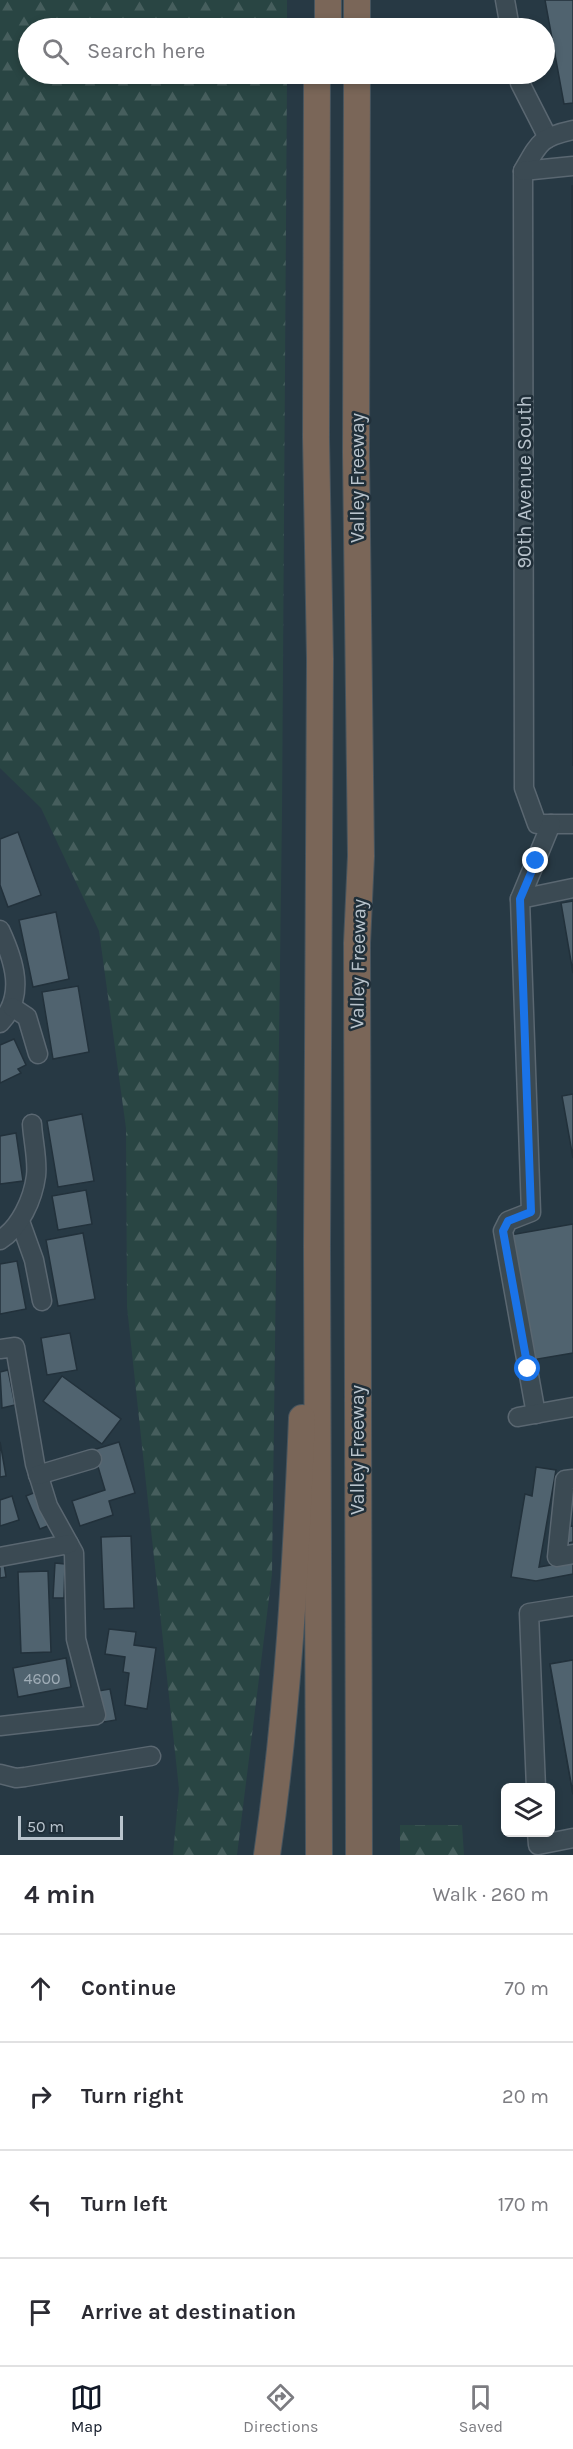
<!DOCTYPE html>
<html lang="en">
<head>
<meta charset="utf-8">
<style>
  :root { --surface:#fff; --page:#f2f2f3; --text:#2b2b33; --muted:#7c7c81; --line:#e1e1e2; --accent:#111827 }
  body { margin:0; font-family:Karla,sans-serif; background:var(--page); color:var(--text) }
  .controls { position:absolute; right:18px; bottom:18px; display:grid; overflow:hidden; border-radius:9px; box-shadow:0 3px 9px #0003 }
  .controls button { width:54px; height:54px; display:grid; place-items:center; padding:0; border:0; border-bottom:2px solid var(--line); background:var(--surface); color:var(--text); font:30px sans-serif }
  .scale { position:absolute; left:18px; bottom:15px; width:105px; box-sizing:border-box; padding-left:6px; border:3px solid #b9c4cd; border-top:0; font-size:16px; line-height:21px; white-space:nowrap; color:#b9c4cd; -webkit-text-stroke:4px #202f39; paint-order:stroke }
  .stop { position:absolute; width:18px; height:18px; margin:-14px; border:4px solid #1a73e8; border-radius:50%; background:#fff }
  .stop.end { background:#1a73e8; border-color:#fff; box-shadow:0 2px 6px #0008 }
  .list { margin:0; padding:0; list-style:none }
  h2 { display:flex; justify-content:space-between; align-items:center; height:78px; margin:0; padding:0 24px; font-size:26px }
  h2 small { font-size:20px; font-weight:400; color:var(--muted) }
  .list li { display:grid; grid-template-columns:39px 1fr auto; gap:18px; align-items:center; box-sizing:border-box; height:108px; padding:0 24px; border-top:2px solid var(--line) }
  .list b { display:block; font-size:22px; white-space:nowrap }
  .list em { font-size:20px; font-style:normal; color:var(--muted) }
  .icon { flex:none; width:33px; height:33px; fill:none; stroke:currentColor; stroke-width:2; stroke-linecap:round; stroke-linejoin:round }
  .map { position:relative; flex:none; width:573px; height:1855px; overflow:hidden }
  .search { position:absolute; background:var(--surface); box-shadow:0 3px 9px #0003; left:18px; right:18px; top:18px; height:66px; display:flex; align-items:center; gap:15px; box-sizing:border-box; padding:0 21px; border-radius:33px; color:var(--muted); font-size:22px }
  .sheet { height:510px; background:var(--surface) }
  nav { display:flex; justify-content:space-around; align-items:center; box-sizing:border-box; height:84px; border-top:2px solid var(--line); background:var(--surface); font-size:16px; color:var(--muted) }
  nav a { display:grid; justify-items:center; gap:3px }
  nav .on { color:var(--accent) }
  .map>svg:first-child { display:block }
  .forest { fill:url(#forest-firs) }
  .building { fill:#50636f; stroke:#22313b; stroke-width:1.5 }
  .lines { fill:none; stroke-linecap:round; stroke-linejoin:round }
  .minor-casing { stroke:#5a6771; stroke-width:21 }
  .highway-casing { stroke:#46545e; stroke-width:28 }
  .minor { stroke:#3b4a53; stroke-width:18 }
  .highway { stroke:#7a6658; stroke-width:26 }
  .route { stroke:#1a73e8; stroke-width:8 }
  .labels { text-anchor:middle; dominant-baseline:central; stroke-width:5; stroke-linejoin:round; paint-order:stroke }
  .number-label { font-size:16px; fill:#9facb6 }
  .street-label { font-size:20px; fill:#b9c4cd; stroke:#202f39 }
</style>
</head>
<body>
<div class="map">
<svg width="573" height="1855" viewBox="0 0 573 1855">
  <defs>
    <pattern id="forest-firs" width="22" height="20" patternUnits="userSpaceOnUse" patternTransform="scale(1.5)"><rect width="22" height="20" fill="#294543"/><path d="M5 1l3.5 6h-7zM16 11l3.5 6h-7z" fill="#465e5d"/></pattern>
  </defs>
  <rect width="100%" height="100%" fill="#273944"/>
  <!-- forest -->
  <g class="forest">
    <polygon points="0,0 287,0 287,28 28,28 28,74 287,74 282,813 272,1574 237,1855 173,1855 179,1789 127,1307 126,1128 99,931 41,808 0,768"/>
    <polygon points="400,1825 462,1825 464,1855 400,1855"/>
  </g>
  <!-- building -->
  <g class="building">
    <polygon points="545,0 573,0 573,103 564,104"/>
    <polygon points="572,186 573,186 573,766"/>
    <polygon points="18,832 41,895 8,907 0,885 0,839"/>
    <polygon points="573,901 573,973 561,903"/>
    <polygon points="56,912 69,979 33,987 19,920"/>
    <polygon points="78,986 89,1052 53,1059 42,992"/>
    <polygon points="14,1039 26,1065 18,1069 21,1073 0,1083 0,1045"/>
    <polygon points="573,1094 573,1158 562,1096"/>
    <polygon points="82,1114 94,1181 58,1187 47,1121"/>
    <polygon points="16,1133 23,1181 0,1184 0,1136"/>
    <polygon points="86,1190 92,1224 58,1230 52,1196"/>
    <polygon points="573,1224 573,1353 532,1360 510,1235"/>
    <polygon points="83,1233 95,1299 58,1306 46,1240"/>
    <polygon points="17,1261 26,1309 0,1314 0,1264"/>
    <polygon points="70,1333 77,1370 47,1375 41,1338"/>
    <polygon points="8,1370 15,1405 2,1408 0,1372"/>
    <polygon points="62,1376 121,1419 102,1444 43,1401"/>
    <polygon points="0,1442 6,1476 0,1477"/>
    <polygon points="119,1442 135,1493 109,1501 113,1515 80,1526 72,1501 105,1490 93,1450"/>
    <polygon points="536,1467 556,1470 539,1567 573,1561 573,1574 536,1581 511,1577 525,1494 532,1496"/>
    <polygon points="36,1492 50,1525 40,1529 26,1496"/>
    <polygon points="12,1496 19,1520 0,1526 0,1500"/>
    <polygon points="573,1526 573,1542 568,1543 565,1527"/>
    <polygon points="131,1536 134,1608 104,1609 101,1537"/>
    <polygon points="55,1563 65,1564 64,1598 53,1598"/>
    <polygon points="4,1564 6,1577 0,1578 0,1565"/>
    <polygon points="48,1571 51,1652 21,1653 18,1572"/>
    <polygon points="109,1629 136,1632 134,1645 156,1648 147,1709 125,1705 129,1673 123,1672 125,1657 105,1654"/>
    <polygon points="66,1658 71,1687 18,1697 13,1668"/>
    <polygon points="573,1660 573,1794 550,1664"/>
    <polygon points="573,1660 573,1794 550,1664"/>
    <polygon points="110,1689 116,1720 104,1722 98,1691"/>
  </g>
  <g class="lines">
    <!-- minor casing -->
    <g class="minor-casing">
      <g id="minor">
        <polyline points="505,0 510,28"/>
        <polyline points="518,74 520,83 548,138"/>
        <path d="M573 130C540 137 539 143 523 171L524 788 537 824H573"/>
        <polyline points="523,171 573,166"/>
        <polyline points="520,899 551,824"/>
        <path d="M0 930C14 960 26 996 0 1023"/>
        <polyline points="12,1007 27,1017 38,1054"/>
        <polyline points="20,1221 34,1260 42,1301"/>
        <path d="M0 1240C20 1228 33 1199 36 1176 38 1160 33 1141 32 1124"/>
        <polyline points="0,1349 15,1347 35,1464 48,1506 74,1553 76,1639 96,1715 0,1726"/>
        <polyline points="536,1414 503,1231 508,1221 531,1212 520,899 573,888"/>
        <polyline points="518,1417 573,1407"/>
        <polyline points="38,1475 92,1459"/>
        <polyline points="573,1479 565,1480 557,1557 573,1554"/>
        <polyline points="0,1557 69,1544"/>
        <polyline points="0,1774 16,1778 25,1777 151,1756"/>
        <polyline points="536,1788 529,1613 573,1606"/>
        <polyline points="537,1832 538,1845 573,1838"/>
      </g>
    </g>
    <!-- highway casing -->
    <g class="highway-casing">
      <g id="highway">
        <polyline points="328,0 328,28"/>
        <polyline points="357,28 357,0"/>
        <polyline points="317,74 316,438 320,659 317,1247 319,1855"/>
        <polyline points="357,74 356,454 361,856 357,943 359,1855"/>
        <path d="M267 1855C288 1710 296 1563 302 1418"/>
      </g>
    </g>
    <!-- minor -->
    <use href="#minor" class="minor"/>
    <!-- highway -->
    <use href="#highway" class="highway"/>
  </g>
  <g class="lines">
    <!-- route -->
    <polyline class="route" points="528,1369 503,1231 508,1221 531,1212 520,899 536,861"/>
  </g>
  <g class="labels">
    <!-- number labels -->
    <g class="number-label">
      <text x="42" y="1678">4600</text>
    </g>
    <!-- street labels -->
    <g class="street-label">
      <text transform="translate(357 478) rotate(-90)">Valley Freeway</text>
      <text transform="translate(524 482) rotate(-90)">90th Avenue South</text>
      <text transform="translate(358 964) rotate(-89)">Valley Freeway</text>
      <text transform="translate(357 1450) rotate(-90)">Valley Freeway</text>
    </g>
  </g>
</svg>
<div class="controls">
<button><svg class="icon" aria-label="layers" viewBox="0 0 24 24"><path d="M12 4l9 5-9 5-9-5zM3 14l9 5 9-5"/></svg></button>
</div>
<div class="scale">50 m</div>
<div class="stop" style="left:528px;top:1369px"></div>
<div class="stop end" style="left:536px;top:861px"></div>
<div class="search"><svg class="icon" aria-label="search" viewBox="0 0 24 24"><circle cx="10" cy="10" r="6"/><path d="M15 15l6 6"/></svg>Search here</div>
</div>
<section class="sheet">
<h2>4 min<small>Walk · 260 m</small></h2>
<ul class="list">
<li><svg class="icon" aria-label="ahead" viewBox="0 0 24 24"><path d="M12 20V5M6 11l6-6 6 6"/></svg><div><b>Continue</b></div><em>70 m</em></li>
<li><svg class="icon" aria-label="right" viewBox="0 0 24 24"><path d="M7 20v-9h11M14 6l5 5-5 5"/></svg><div><b>Turn right</b></div><em>20 m</em></li>
<li><svg class="icon" aria-label="left" viewBox="0 0 24 24"><path d="M17 20v-9H6M10 6l-5 5 5 5"/></svg><div><b>Turn left</b></div><em>170 m</em></li>
<li><svg class="icon" aria-label="arrive" viewBox="0 0 24 24"><path d="M6 21V4h12l-3 4 3 4H6"/></svg><div><b>Arrive at destination</b></div></li>
</ul>
</section>
<nav>
<a class="on"><svg class="icon" aria-label="map" viewBox="0 0 24 24"><path d="M3 6l6-2 6 2 6-2v14l-6 2-6-2-6 2zM9 4v14M15 6v14"/></svg>Map</a>
<a><svg class="icon" aria-label="directions" viewBox="0 0 24 24"><path d="M12 3l9 9-9 9-9-9zM9 14v-3h6M13 9l2 2-2 2"/></svg>Directions</a>
<a><svg class="icon" aria-label="saved" viewBox="0 0 24 24"><path d="M7 4h10v16l-5-4-5 4z"/></svg>Saved</a>
</nav>
</body>
</html>
